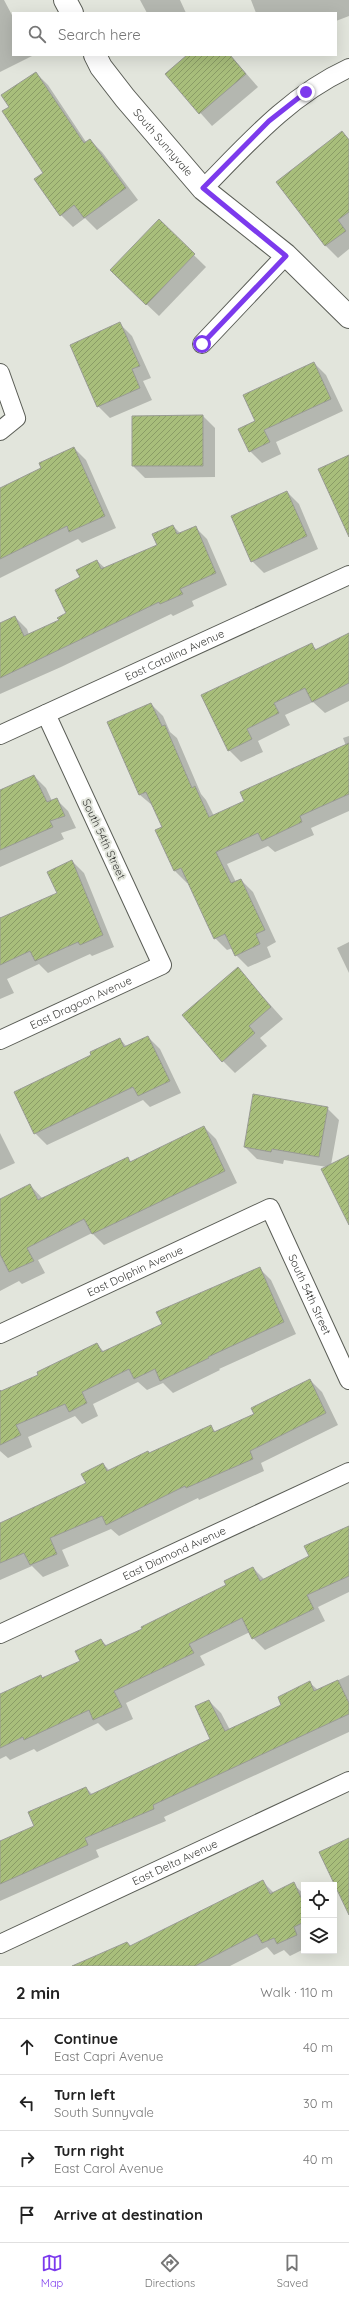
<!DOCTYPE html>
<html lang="en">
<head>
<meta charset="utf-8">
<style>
  :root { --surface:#fff; --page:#f2f2f2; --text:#222; --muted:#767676; --line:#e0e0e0; --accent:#7c3aed }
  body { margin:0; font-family:Quicksand,sans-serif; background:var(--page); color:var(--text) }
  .controls { position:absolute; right:12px; bottom:12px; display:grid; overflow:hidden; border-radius:0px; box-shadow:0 4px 16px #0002 }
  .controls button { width:36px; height:36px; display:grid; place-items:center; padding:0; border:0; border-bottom:1px solid var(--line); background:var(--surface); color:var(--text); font:20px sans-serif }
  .stop { position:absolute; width:12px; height:12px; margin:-9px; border:3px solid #7c3aed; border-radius:50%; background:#fff }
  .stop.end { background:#7c3aed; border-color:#fff; box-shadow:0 1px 4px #0008 }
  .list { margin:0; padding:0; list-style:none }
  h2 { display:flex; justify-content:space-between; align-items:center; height:52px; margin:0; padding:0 16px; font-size:17px }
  h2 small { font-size:13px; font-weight:400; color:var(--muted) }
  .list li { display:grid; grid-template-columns:26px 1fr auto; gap:12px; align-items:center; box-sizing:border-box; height:56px; padding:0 16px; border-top:1px solid var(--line) }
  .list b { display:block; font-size:15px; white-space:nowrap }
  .list p { margin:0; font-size:13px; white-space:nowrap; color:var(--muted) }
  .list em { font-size:13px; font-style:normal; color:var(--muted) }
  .icon { flex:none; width:22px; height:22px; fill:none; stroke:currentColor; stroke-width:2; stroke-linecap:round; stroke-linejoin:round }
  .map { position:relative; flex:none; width:349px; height:1966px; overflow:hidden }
  .search { position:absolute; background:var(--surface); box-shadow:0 4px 16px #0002; left:12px; right:12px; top:12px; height:44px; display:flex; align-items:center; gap:10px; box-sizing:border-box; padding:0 14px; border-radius:0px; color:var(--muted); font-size:15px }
  .sheet { height:276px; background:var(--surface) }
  nav { display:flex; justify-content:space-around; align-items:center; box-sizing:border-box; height:56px; border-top:1px solid var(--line); background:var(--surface); font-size:11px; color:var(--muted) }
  nav a { display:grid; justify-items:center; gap:2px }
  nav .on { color:var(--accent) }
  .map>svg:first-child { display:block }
  .shadow { fill:#0003 }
  .building { fill:url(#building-hatch); stroke:#999b94 }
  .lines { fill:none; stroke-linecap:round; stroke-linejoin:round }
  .street-casing { stroke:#5a5d56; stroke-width:20 }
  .secondary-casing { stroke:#5a5d56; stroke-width:24 }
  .street { stroke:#fff; stroke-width:18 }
  .secondary { stroke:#fff; stroke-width:22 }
  .route { stroke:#7c3aed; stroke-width:5 }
  .labels { text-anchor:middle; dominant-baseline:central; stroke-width:4; stroke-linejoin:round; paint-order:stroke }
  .street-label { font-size:11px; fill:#3b3c39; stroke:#e2e5dc }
</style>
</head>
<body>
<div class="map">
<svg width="349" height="1966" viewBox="0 0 349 1966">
  <defs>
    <pattern id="building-hatch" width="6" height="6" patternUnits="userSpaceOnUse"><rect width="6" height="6" fill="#a8be7b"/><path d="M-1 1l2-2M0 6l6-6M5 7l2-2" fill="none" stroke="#8a9c66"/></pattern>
  </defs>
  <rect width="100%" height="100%" fill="#e2e5dc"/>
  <!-- shadow -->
  <g class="shadow">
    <polygon points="0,0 4,0 13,17 13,55 34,55 0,72"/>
    <polygon points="140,0 180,0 186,13 147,13"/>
    <polygon points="251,0 349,0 349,16 336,21 336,13 256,13"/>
    <polygon points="188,55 230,55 258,87 212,126 166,74"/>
    <polygon points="36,73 48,85 86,142 90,140 102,152 138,200 97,230 85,218 73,227 61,215 45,173 10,107"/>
    <polygon points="342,132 349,139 349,249 338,258 326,246 277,182"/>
    <polygon points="159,221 206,267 159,316 123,282"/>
    <polygon points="120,324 132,336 151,378 143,381 152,400 110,418 98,406"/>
    <polygon points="314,363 326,375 343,411 276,442 281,454 262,463 250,451 257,422"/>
    <polygon points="203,416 215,428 215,477 145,478 133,466"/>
    <polygon points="74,448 86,460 116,528 82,543 78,539 0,578 0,489 43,469"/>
    <polygon points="287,492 299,504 318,549 264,573 252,561"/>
    <polygon points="173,526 181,534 195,527 207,539 227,585 192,601 194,606 173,616 171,614 61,667 0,694 0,624 15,617 27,629 29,635 60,621 68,614 81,578 97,561 105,568 158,546"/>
    <polygon points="349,634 349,701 325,713 313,702 285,715 290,725 258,741 263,752 241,762 229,750 312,645 317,650"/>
    <polygon points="151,704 163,716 170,732 177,738 201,794 206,800 214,816 245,801 346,746 343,738 349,736 349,811 311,828 314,835 275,852 268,846 227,864 236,882 241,880 253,892 276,942 267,947 271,957 248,967 236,955 233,948 227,950 215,938 189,882 187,883 175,871 163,828 153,806 140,795 108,722"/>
    <polygon points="34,776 46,788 52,801 56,799 68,811 76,828 61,833 64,839 0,867 0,791"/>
    <polygon points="72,861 84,873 114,947 92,956 90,954 48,973 39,964 7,979 14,993 0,999 0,917 3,918 59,894"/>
    <polygon points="349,942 349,973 337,948"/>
    <polygon points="238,969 283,1019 260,1038 267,1046 235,1073 223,1061"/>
    <polygon points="148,1037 160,1049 181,1093 150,1107 143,1100 47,1145 35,1133 93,1056 120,1039 127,1047"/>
    <polygon points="327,1108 339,1120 331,1165 349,1156 349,1223 327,1167 284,1160 283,1164 257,1159 245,1147"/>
    <polygon points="204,1127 216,1139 237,1183 104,1245 92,1233 38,1260 45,1273 22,1284 19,1281 0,1291 0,1200 30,1185 43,1199 128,1159 132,1162"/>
    <polygon points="0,1133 15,1163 0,1170"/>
    <polygon points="259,1268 271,1280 296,1334 219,1369 220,1370 173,1393 163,1383 147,1390 138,1382 93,1404 98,1416 82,1424 75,1416 28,1437 32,1447 8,1458 0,1451 0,1393 39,1376 97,1344 104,1352 163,1324"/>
    <polygon points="310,1380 322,1392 338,1425 261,1463 264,1471 199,1500 198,1498 119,1536 111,1529 62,1550 69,1566 43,1577 32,1566 0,1580 0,1524 87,1483 103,1464 110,1471 211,1427 216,1432 255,1415"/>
    <polygon points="349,1527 349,1592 318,1607 325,1621 265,1650 253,1638 250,1632 200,1656 205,1665 126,1703 133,1719 106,1731 98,1723 37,1752 34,1749 10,1760 6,1756 0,1759 0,1693 1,1695 41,1676 43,1679 81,1662 101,1640 107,1646 143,1629 228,1586 253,1568 264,1579 310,1557"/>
    <polygon points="349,1675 349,1732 164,1817 166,1821 96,1850 99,1857 0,1901 0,1842 36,1827 86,1788 93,1795 211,1739 209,1701 221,1713 230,1730 283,1705 310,1683 318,1690"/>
    <polygon points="263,1882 274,1893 293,1884 304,1894 304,1949 290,1956 284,1950 274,1955 267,1947 230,1966 75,1966 127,1943 131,1947"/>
  </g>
  <!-- building -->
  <g class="building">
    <polygon points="187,55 230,55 246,74 199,114 165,74"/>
    <polygon points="36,72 84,143 90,139 126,188 84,218 74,205 60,216 34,179 43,173 2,111 9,107 1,95"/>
    <polygon points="342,131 349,140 349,212 338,220 346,231 325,246 276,182"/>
    <polygon points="159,219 195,254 146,305 110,270"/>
    <polygon points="120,322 140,366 132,369 140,388 97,407 70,345"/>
    <polygon points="314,362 331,399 264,430 270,442 249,452 238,429 255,421 243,395"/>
    <polygon points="203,415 203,466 132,466 132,416"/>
    <polygon points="74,447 105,516 69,532 67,526 0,559 0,488 41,468 39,463"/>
    <polygon points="349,455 349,537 318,469"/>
    <polygon points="287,491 307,536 251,562 231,516"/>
    <polygon points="173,525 177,534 196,526 216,573 180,589 183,594 160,604 159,602 0,678 0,623 15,616 24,636 59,620 57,618 66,613 55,590 80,577 76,570 97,560 101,569 157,545 152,534"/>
    <polygon points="349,633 349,683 312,702 305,688 274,703 279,713 247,729 252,739 228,751 201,695 312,643 315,650"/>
    <polygon points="151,703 162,726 165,725 192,788 195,786 209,817 244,801 240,792 349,743 349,794 300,816 302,822 262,841 258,833 216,852 231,883 241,879 265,930 256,934 260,944 235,956 225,934 214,939 181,868 174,871 155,830 162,827 146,792 139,795 107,722"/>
    <polygon points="34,775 47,802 57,798 65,816 50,821 53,827 0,850 0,790"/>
    <polygon points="72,860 103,935 80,945 78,942 35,961 30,951 0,965 0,918 57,893 47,872"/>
    <polygon points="238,967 271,1007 249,1026 255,1033 222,1062 182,1015"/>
    <polygon points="148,1036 170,1081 138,1096 133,1087 34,1134 14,1092 91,1055 90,1052 120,1038 124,1047"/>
    <polygon points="253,1094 328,1107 319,1157 272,1149 271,1152 244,1147"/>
    <polygon points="204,1126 225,1171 92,1234 84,1219 27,1248 34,1261 9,1272 0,1254 0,1199 30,1184 38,1200 128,1157 130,1162"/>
    <polygon points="349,1155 349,1225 321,1169"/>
    <polygon points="260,1267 284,1322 208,1357 209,1358 160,1381 155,1369 134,1379 129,1369 82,1392 87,1403 69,1412 65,1404 16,1425 21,1435 0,1445 0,1390 1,1391 38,1375 37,1372 97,1343 102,1352 162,1324 156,1312"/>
    <polygon points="310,1379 326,1413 250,1451 253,1459 186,1488 185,1486 106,1525 102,1516 50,1538 57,1554 30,1565 24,1553 0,1563 0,1523 86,1483 81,1474 103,1463 107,1471 148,1451 149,1453 211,1425 214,1432 254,1414 251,1408"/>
    <polygon points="349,1526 349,1576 307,1595 314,1609 252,1639 242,1618 189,1644 194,1653 114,1691 122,1707 93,1720 89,1710 24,1740 23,1737 0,1748 0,1694 41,1675 42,1678 80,1661 75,1651 101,1639 105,1646 142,1629 141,1627 226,1585 224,1581 253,1567 260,1581 309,1556 304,1546"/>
    <polygon points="338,1680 349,1703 349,1714 153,1805 154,1809 85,1838 88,1845 0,1884 0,1841 34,1826 28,1812 86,1787 90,1795 210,1739 195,1706 209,1700 225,1731 281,1705 278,1697 310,1681 314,1691"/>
    <polygon points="349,1838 349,1915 319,1852"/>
    <polygon points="263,1880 270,1894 294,1882 304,1904 304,1922 294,1927 297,1935 277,1944 274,1938 262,1943 257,1934 195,1966 72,1966 127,1942 130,1946"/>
  </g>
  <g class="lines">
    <!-- street casing -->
    <g class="street-casing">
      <g id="street">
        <path d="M203 189C248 143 290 95 349 68"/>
        <polyline points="202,344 286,255"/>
        <polyline points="0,373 16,418 0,431"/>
        <path id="s1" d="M0 735 349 575"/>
        <path id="s2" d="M0 1040 162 965 46 714"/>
        <path id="s3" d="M0 1334 270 1208 349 1380"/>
        <path id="s4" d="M0 1634 349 1472"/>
        <path id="s5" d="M0 1944 349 1781"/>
      </g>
    </g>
    <!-- secondary casing -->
    <g class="secondary-casing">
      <g id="secondary">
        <polyline points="65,0 72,13"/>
        <path id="s6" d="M95 55 101 67 125 98 203 189 286 255 349 317"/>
      </g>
    </g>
    <!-- street -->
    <use href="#street" class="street"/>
    <!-- secondary -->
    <use href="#secondary" class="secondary"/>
  </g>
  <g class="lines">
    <!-- route -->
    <polyline class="route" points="202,344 286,256 203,188 269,121 306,92"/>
  </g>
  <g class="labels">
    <!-- street labels -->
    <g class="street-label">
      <text stroke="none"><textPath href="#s6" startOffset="111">South Sunnyvale</textPath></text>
      <text stroke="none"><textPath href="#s1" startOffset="192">East Catalina Avenue</textPath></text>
      <text transform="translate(104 839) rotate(65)">South 54th Street</text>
      <text stroke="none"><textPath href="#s2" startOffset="89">East Dragoon Avenue</textPath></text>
      <text stroke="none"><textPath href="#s3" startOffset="149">East Dolphin Avenue</textPath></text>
      <text stroke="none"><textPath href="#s3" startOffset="393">South 54th Street</textPath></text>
      <text stroke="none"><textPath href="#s4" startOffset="192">East Diamond Avenue</textPath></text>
      <text stroke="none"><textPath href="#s5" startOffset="193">East Delta Avenue</textPath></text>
    </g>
  </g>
</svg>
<div class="controls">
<button><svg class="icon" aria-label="locate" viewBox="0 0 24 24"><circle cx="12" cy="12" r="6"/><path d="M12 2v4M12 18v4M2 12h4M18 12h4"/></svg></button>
<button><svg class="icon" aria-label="layers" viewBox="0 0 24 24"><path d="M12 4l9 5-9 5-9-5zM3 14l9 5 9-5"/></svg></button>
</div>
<div class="stop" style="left:202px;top:344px"></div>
<div class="stop end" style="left:306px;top:92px"></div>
<div class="search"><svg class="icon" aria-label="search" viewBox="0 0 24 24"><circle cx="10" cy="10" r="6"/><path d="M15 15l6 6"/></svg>Search here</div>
</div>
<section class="sheet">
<h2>2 min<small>Walk · 110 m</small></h2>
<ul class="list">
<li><svg class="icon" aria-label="ahead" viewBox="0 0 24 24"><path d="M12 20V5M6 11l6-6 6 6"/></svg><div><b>Continue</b><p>East Capri Avenue</p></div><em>40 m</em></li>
<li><svg class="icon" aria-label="left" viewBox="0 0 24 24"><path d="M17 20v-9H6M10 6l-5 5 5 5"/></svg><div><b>Turn left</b><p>South Sunnyvale</p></div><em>30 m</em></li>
<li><svg class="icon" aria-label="right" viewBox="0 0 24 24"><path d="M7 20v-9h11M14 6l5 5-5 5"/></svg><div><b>Turn right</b><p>East Carol Avenue</p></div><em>40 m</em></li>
<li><svg class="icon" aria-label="arrive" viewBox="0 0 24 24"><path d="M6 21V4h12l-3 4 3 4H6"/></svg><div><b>Arrive at destination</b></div></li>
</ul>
</section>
<nav>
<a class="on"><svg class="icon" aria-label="map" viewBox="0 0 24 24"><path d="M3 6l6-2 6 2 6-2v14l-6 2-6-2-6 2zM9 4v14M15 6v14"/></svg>Map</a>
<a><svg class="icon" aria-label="directions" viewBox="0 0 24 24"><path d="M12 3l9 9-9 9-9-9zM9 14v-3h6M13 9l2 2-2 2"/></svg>Directions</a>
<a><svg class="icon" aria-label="saved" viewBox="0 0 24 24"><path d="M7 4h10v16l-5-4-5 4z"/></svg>Saved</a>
</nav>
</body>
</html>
